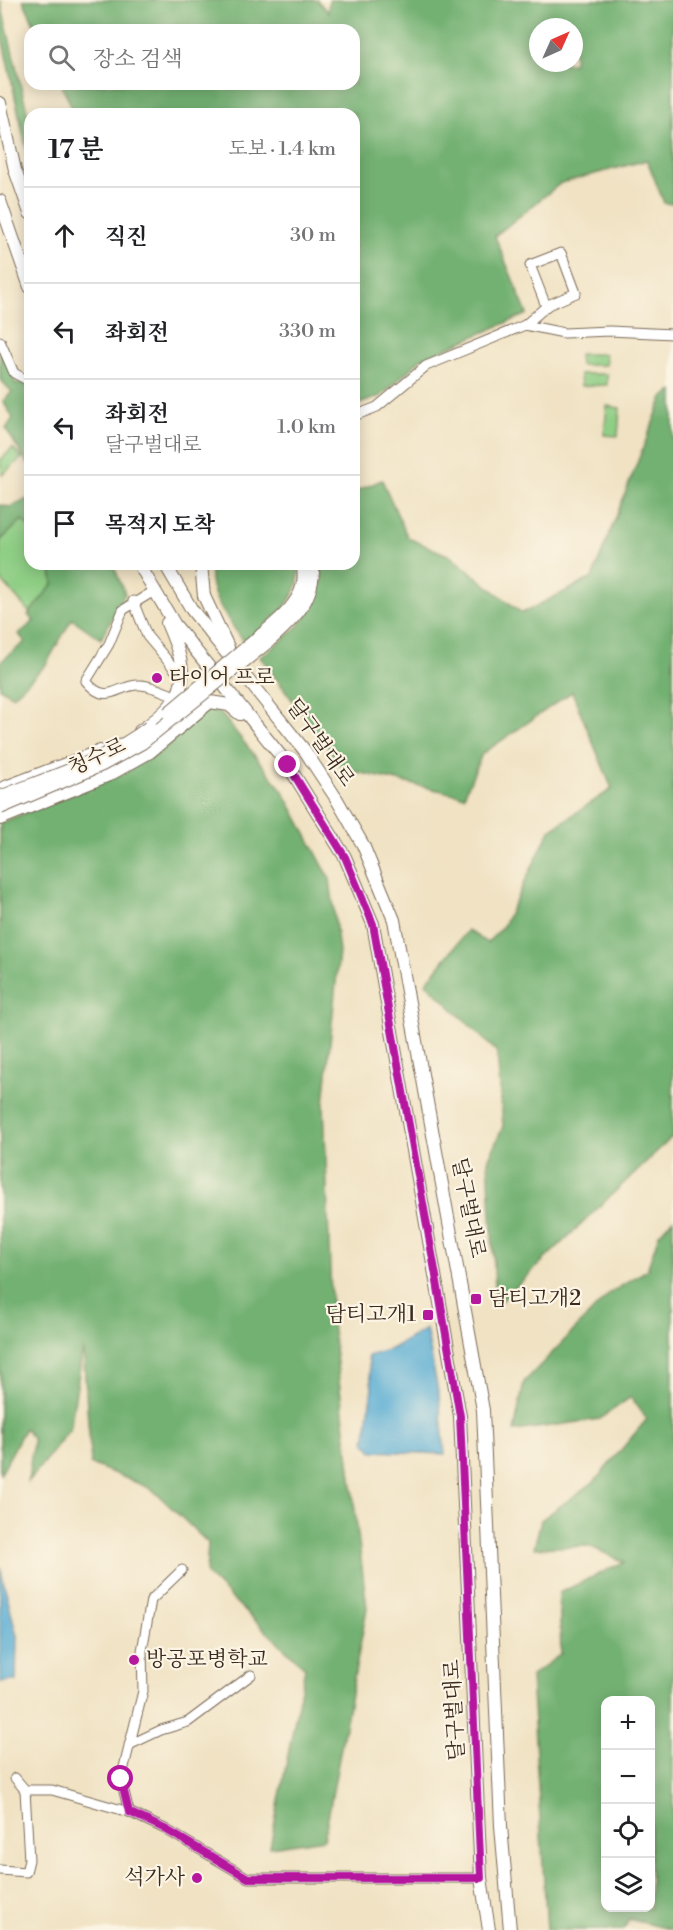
<!DOCTYPE html>
<html lang="ko">
<head>
<meta charset="utf-8">
<style>
  :root { --surface:#fff; --page:#f2f2f2; --text:#202124; --muted:#757577; --line:#e0e0e0 }
  body { margin:0; font-family:"Libre Bodoni","Noto Serif KR",serif; background:var(--page); color:var(--text) }
  .controls { position:absolute; right:18px; bottom:18px; display:grid; overflow:hidden; border-radius:12px; box-shadow:0 3px 15px #0003 }
  .controls button { width:54px; height:54px; display:grid; place-items:center; padding:0; border:0; border-bottom:2px solid var(--line); background:var(--surface); color:var(--text); font:30px sans-serif }
  .compass { position:absolute; left:529px; top:18px; width:54px; height:54px; border-radius:50%; background:var(--surface); box-shadow:0 3px 15px #0003; rotate:45deg }
  .stop { position:absolute; width:18px; height:18px; margin:-14px; border:4px solid #b5179e; border-radius:50%; background:#fff }
  .stop.end { background:#b5179e; border-color:#fff; box-shadow:0 2px 6px #0008 }
  .list { margin:0; padding:0; list-style:none }
  h2 { display:flex; justify-content:space-between; align-items:center; height:78px; margin:0; padding:0 24px; font-size:26px }
  h2 small { font-size:20px; font-weight:400; color:var(--muted) }
  .list li { display:grid; grid-template-columns:39px 1fr auto; gap:18px; align-items:center; box-sizing:border-box; height:96px; padding:0 24px; border-top:2px solid var(--line) }
  .list b { display:block; font-size:22px; white-space:nowrap }
  .list p { margin:0; font-size:20px; white-space:nowrap; color:var(--muted) }
  .list em { font-size:20px; font-style:normal; color:var(--muted) }
  .icon { flex:none; width:33px; height:33px; fill:none; stroke:currentColor; stroke-width:2; stroke-linecap:round; stroke-linejoin:round }
  .map { position:relative; flex:none; width:673px; height:1930px; overflow:hidden }
  .search { position:absolute; background:var(--surface); box-shadow:0 3px 15px #0003; left:24px; top:24px; width:336px; height:66px; display:flex; align-items:center; gap:15px; box-sizing:border-box; padding:0 21px; border-radius:18px; color:var(--muted); font-size:22px }
  .panel { position:absolute; background:var(--surface); box-shadow:0 3px 15px #0003; left:24px; top:108px; width:336px; height:462px; border-radius:18px }
  .map>svg:first-child { display:block }
  .green { fill:#8fce85; stroke:#657c52; stroke-width:1.5 }
  .forest { fill:#73b172; stroke:#576e48; stroke-width:1.5; fill-rule:evenodd }
  .water { fill:#57acd3; stroke:#496b78; stroke-width:1.5 }
  .lines { fill:none; stroke-linecap:round; stroke-linejoin:round }
  .minor-casing { stroke:#7a6a58; stroke-width:11 }
  .major-casing { stroke:#7a6a58; stroke-width:14 }
  .minor { stroke:#fff; stroke-width:9 }
  .major { stroke:#fff; stroke-width:12 }
  .major-bridge-casing { stroke:#7a6a58; stroke-width:14; stroke-linecap:butt }
  .major-bridge { stroke:#fff; stroke-width:12 }
  .route { stroke:#b5179e; stroke-width:8 }
  .poi-dot { fill:#b5179e; stroke:#fcf5e5; stroke-width:2 }
  .labels { text-anchor:middle; dominant-baseline:central; stroke-width:4.5; stroke-linejoin:round; paint-order:stroke }
  .poi-label { font-size:21px; fill:#3b2a1e; stroke:#fcf5e5; text-anchor:start }
  .street-label { font-size:21px; fill:#3b2a1e; stroke:#fcf5e5 }
</style>
</head>
<body>
<div class="map">
<svg width="673" height="1930" viewBox="0 0 673 1930">
  <rect width="100%" height="100%" fill="#fcf5e5"/>
  <filter id="ink" filterUnits="userSpaceOnUse"><feTurbulence type="fractalNoise" baseFrequency=".0167" numOctaves="2"/><feDisplacementMap in="SourceGraphic" scale="12" xChannelSelector="R" yChannelSelector="G"/><feConvolveMatrix kernelMatrix="1 2 1 2 8 2 1 2 1" color-interpolation-filters="sRGB"/></filter>
  <filter id="wash" filterUnits="userSpaceOnUse"><feTurbulence type="fractalNoise" baseFrequency=".008" numOctaves="4" result="noise"/><feDisplacementMap in="SourceGraphic" scale="24" xChannelSelector="R" yChannelSelector="G"/><feGaussianBlur stdDeviation="1.35" result="paint"/><feColorMatrix in="noise" values="0 0 0 0 0 0 0 0 0 0 0 0 0 0 0 0 0 1.4 0 .05"/><feComposite in="paint" operator="in"/></filter>
  <g filter="url(#wash)">
    <rect width="100%" height="100%" fill="#f0e2c3"/>
    <!-- green -->
    <g class="green">
      <polygon points="579,354 605,354 606,365 580,365"/>
      <polygon points="580,374 607,374 607,385 581,386"/>
      <polygon points="607,406 620,408 618,436 604,435"/>
      <polygon points="13,448 22,458 2,475 0,460"/>
      <polygon points="22,520 30,528 30,564 50,564 53,584 30,613 0,579 0,541"/>
    </g>
    <!-- forest -->
    <g class="forest">
      <polygon points="0,0 30,123 30,166 0,28"/>
      <path d="M23 0H317L328 12 329 0H673V204L664 203 647 160 561 183 495 236 527 314 421 359 381 396 354 406V114H75L61 84H354V30H37ZM538 27H574V63H538Z"/>
      <polygon points="0,348 16,384 30,380 30,461 27,463 6,429 13,418 3,401 12,392 0,379"/>
      <path d="M673 391V1136L496 1306 488 1161 503 1126 497 1052 426 983 468 930 487 943 503 926 550 830 612 789 572 692 482 754 464 796 344 769 260 657C297 629 321 614 323 564H354V492L382 480 408 538 450 556 522 613 592 578 663 397Z"/>
      <polygon points="30,498 30,528 22,520 0,541 0,505 10,507"/>
      <polygon points="50,564 113,564 125,594 101,639 72,619 45,666 13,696 0,688 0,662 25,642 19,634 34,621 28,615 53,584"/>
      <path d="M212 564H298C305 600 268 622 244 642 228 619 205 593 212 564Z"/>
      <polygon points="211,706 223,716 283,791 330,879 339,952 324,1104 332,1323 367,1608 324,1839 270,1847 305,1668 206,1574 208,1543 152,1489 91,1464 83,1348 70,1429 28,1482 33,1440 25,1428 0,1475 0,823 126,772 164,749"/>
      <path d="M673 1219V1930L629 1919 624 1930H547L531 1676 561 1654 559 1593 624 1562 589 1546 534 1548 541 1520 595 1481 647 1419 631 1397 600 1419 514 1431 524 1382 610 1293 647 1270 659 1234ZM606 1700H650V1908H606Z"/>
    </g>
    <!-- water -->
    <g class="water">
      <polygon points="426,1329 439,1396 445,1454 372,1451 365,1442 372,1388 368,1356 391,1349"/>
      <polygon points="0,1567 17,1636 16,1681 0,1682"/>
    </g>
  </g>
  <g filter="url(#ink)">
    <g class="lines">
      <!-- minor casing -->
      <g class="minor-casing">
        <g id="minor">
          <polyline points="525,325 548,305 576,293 561,253 530,265 546,306"/>
          <polyline points="0,341 14,373 25,379 30,377"/>
          <polyline points="354,416 377,407 426,366 525,325 564,333 609,331 673,334"/>
          <path d="M154 591 123 610 109 644 86 681C108 708 118 683 141 685 153 686 167 693 178 697"/>
          <polyline points="133,601 147,636 183,679"/>
          <polyline points="129,1745 161,1730 188,1722 251,1675"/>
          <polyline points="15,1778 25,1790 52,1790 129,1812 165,1829 248,1878 481,1878"/>
          <polyline points="129,1812 121,1779 143,1691 142,1651 151,1600 182,1570"/>
          <polyline points="0,1870 26,1872 29,1860 25,1790"/>
        </g>
      </g>
      <!-- major casing -->
      <g class="major-casing">
        <g id="major">
          <polyline points="0,103 15,170 30,213"/>
          <polyline points="0,201 30,287"/>
          <polyline points="139,564 175,625 288,765 345,857 373,924 460,1416 481,1878 489,1930"/>
          <polyline points="165,564 192,610 305,751 336,798 363,845 394,920 483,1410 501,1826 510,1930"/>
          <polyline points="201,564 204,596 228,647"/>
          <path d="M261 635C282 618 311 595 302 564"/>
          <path d="M268 642C293 620 315 600 313 564"/>
          <path d="M140 731C191 696 190 676 167 623"/>
          <polyline points="0,789 100,751"/>
          <polyline points="0,819 109,775 150,752 210,702 229,705 240,714"/>
        </g>
      </g>
      <!-- minor -->
      <use href="#minor" class="minor"/>
      <!-- major -->
      <use href="#major" class="major"/>
      <!-- major-bridge casing -->
      <g class="major-bridge-casing">
        <g id="major-bridge">
          <polyline points="168,713 261,635"/>
          <path d="M0 797C49 777 107 760 149 727"/>
          <polyline points="0,808 102,765 142,743 268,642"/>
        </g>
      </g>
      <!-- major-bridge -->
      <use href="#major-bridge" class="major-bridge"/>
    </g>
  </g>
  <g class="lines" filter="url(#ink)">
    <!-- route -->
    <polyline class="route" points="121,1779 129,1812 165,1829 248,1878 481,1878 460,1416 436,1276 373,924 345,857 288,765"/>
  </g>
  <!-- markers -->
  <g class="poi-dot">
    <circle cx="157" cy="678" r="6"/>
    <rect x="470" y="1293" width="12" height="12" rx="3"/>
    <rect x="422" y="1309" width="12" height="12" rx="3"/>
    <circle cx="134" cy="1660" r="6"/>
    <circle cx="197" cy="1878" r="6"/>
  </g>
  <g class="labels">
    <!-- poi labels -->
    <g class="poi-label">
      <text x="169" y="678">타이어 프로</text>
      <text x="488" y="1299">담티고개2</text>
      <text x="416" y="1315" text-anchor="end">담티고개1</text>
      <text x="146" y="1660">방공포병학교</text>
      <text x="185" y="1878" text-anchor="end">석가사</text>
    </g>
    <!-- street labels -->
    <g class="street-label">
      <text transform="translate(320 743) rotate(55)">달구벌대로</text>
      <text transform="translate(97 757) rotate(-25)">청수로</text>
      <text transform="translate(468 1208) rotate(79)">달구벌대로</text>
      <text transform="translate(455 1710) rotate(-93)">달구벌대로</text>
    </g>
  </g>
</svg>
<div class="controls">
<button>+</button>
<button>−</button>
<button><svg class="icon" aria-label="locate" viewBox="0 0 24 24"><circle cx="12" cy="12" r="6"/><path d="M12 2v4M12 18v4M2 12h4M18 12h4"/></svg></button>
<button><svg class="icon" aria-label="layers" viewBox="0 0 24 24"><path d="M12 4l9 5-9 5-9-5zM3 14l9 5 9-5"/></svg></button>
</div>
<svg class="compass" viewBox="-18 -18 36 36"><path d="M0-13l5 13h-10z" fill="#e53935"/><path d="M0 13l5-13h-10z" fill="#757577"/></svg>
<div class="stop" style="left:121px;top:1779px"></div>
<div class="stop end" style="left:288px;top:765px"></div>
<div class="search"><svg class="icon" aria-label="search" viewBox="0 0 24 24"><circle cx="10" cy="10" r="6"/><path d="M15 15l6 6"/></svg>장소 검색</div>
<section class="panel">
<h2>17 분<small>도보 · 1.4 km</small></h2>
<ul class="list">
<li><svg class="icon" aria-label="ahead" viewBox="0 0 24 24"><path d="M12 20V5M6 11l6-6 6 6"/></svg><div><b>직진</b></div><em>30 m</em></li>
<li><svg class="icon" aria-label="left" viewBox="0 0 24 24"><path d="M17 20v-9H6M10 6l-5 5 5 5"/></svg><div><b>좌회전</b></div><em>330 m</em></li>
<li><svg class="icon" aria-label="left" viewBox="0 0 24 24"><path d="M17 20v-9H6M10 6l-5 5 5 5"/></svg><div><b>좌회전</b><p>달구벌대로</p></div><em>1.0 km</em></li>
<li><svg class="icon" aria-label="arrive" viewBox="0 0 24 24"><path d="M6 21V4h12l-3 4 3 4H6"/></svg><div><b>목적지 도착</b></div></li>
</ul>
</section>
</div>
</body>
</html>
